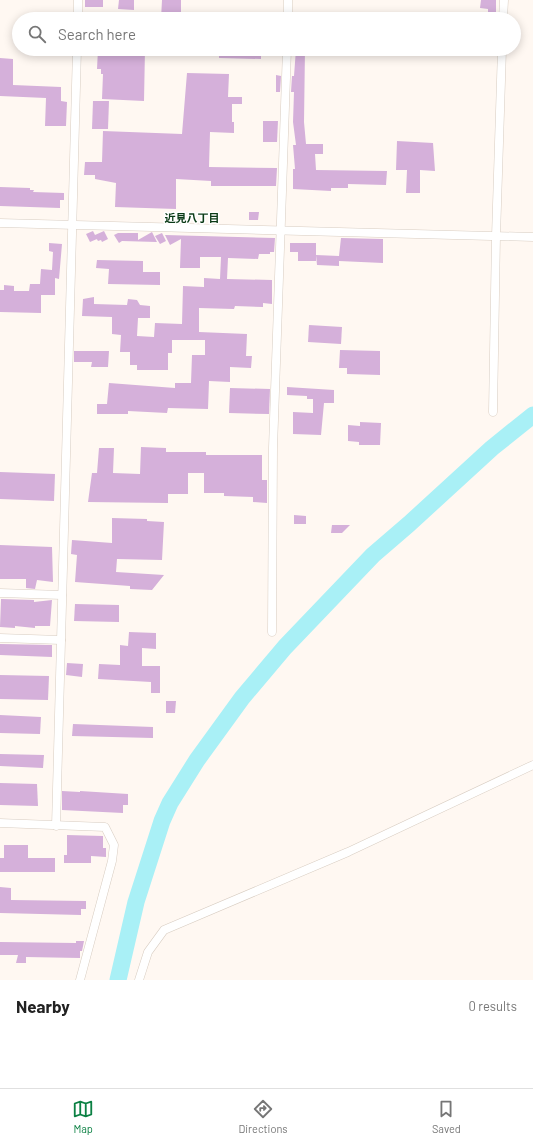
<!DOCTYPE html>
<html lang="en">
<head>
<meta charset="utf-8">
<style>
  :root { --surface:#fff; --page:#f6f6f6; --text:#222; --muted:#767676; --line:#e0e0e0; --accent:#0b8043 }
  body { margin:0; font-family:Barlow,"Noto Sans JP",sans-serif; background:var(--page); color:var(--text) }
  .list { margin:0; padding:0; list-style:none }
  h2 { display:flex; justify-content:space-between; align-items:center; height:52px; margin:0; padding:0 16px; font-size:17px }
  h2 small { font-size:13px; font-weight:400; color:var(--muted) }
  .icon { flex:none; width:22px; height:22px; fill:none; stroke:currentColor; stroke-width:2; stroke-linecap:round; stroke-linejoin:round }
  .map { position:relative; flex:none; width:533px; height:980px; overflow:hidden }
  .search { position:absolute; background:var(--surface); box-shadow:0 2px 10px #0003; left:12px; right:12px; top:12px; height:44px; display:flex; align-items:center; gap:10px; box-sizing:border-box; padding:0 14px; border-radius:22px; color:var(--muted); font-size:15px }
  .sheet { height:108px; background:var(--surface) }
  nav { display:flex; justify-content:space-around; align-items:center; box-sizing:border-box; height:56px; border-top:1px solid var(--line); background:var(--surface); font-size:11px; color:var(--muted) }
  nav a { display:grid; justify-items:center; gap:2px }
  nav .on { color:var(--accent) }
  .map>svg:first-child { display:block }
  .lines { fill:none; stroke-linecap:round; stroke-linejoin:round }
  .river { stroke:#a9f0f6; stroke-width:17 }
  .building { fill:#d5b0da }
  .minor-casing { stroke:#d8cdc2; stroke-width:9 }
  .minor { stroke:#fff; stroke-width:8 }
  .labels { text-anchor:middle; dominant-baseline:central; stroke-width:3; stroke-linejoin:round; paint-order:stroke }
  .neighbourhood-label { font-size:11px; font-weight:bold; fill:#0a3a16; stroke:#fff }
</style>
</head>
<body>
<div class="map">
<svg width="533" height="980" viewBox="0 0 533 980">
  <rect width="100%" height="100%" fill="#fff8f2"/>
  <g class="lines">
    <!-- river -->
    <polyline class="river" points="118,980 136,902 162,821 170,803 197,760 242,698 285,647 373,555 409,524 492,448 533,415"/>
  </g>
  <!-- building -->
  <g class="building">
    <rect x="85" y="0" width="18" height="7"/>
    <polygon points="119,0 134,0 134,10 118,9"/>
    <polygon points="162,0 181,0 181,12 215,12 215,19 161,19"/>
    <polygon points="481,0 496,0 496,18 488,19 488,9 480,8"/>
    <polygon points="98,49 145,49 144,101 102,99 103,74 101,74 101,69 97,69"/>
    <polygon points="219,49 261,49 261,59 219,58"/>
    <polygon points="296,49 305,49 304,122 306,144 323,144 323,154 315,154 316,170 387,171 386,185 348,184 348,188 331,188 331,191 293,189 293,169 295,169 293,145 296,145 293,122 294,92 291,92 292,76 294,76"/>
    <polygon points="0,58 13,59 13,85 61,87 61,101 67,102 66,126 45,126 46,98 0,96"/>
    <polygon points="187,73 229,74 228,97 242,97 242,104 232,104 232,122 234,122 234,133 210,132 209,167 277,168 276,186 211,186 211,181 176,179 176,209 115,207 116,183 95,179 95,175 84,175 85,162 102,162 103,131 182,134"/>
    <polygon points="276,75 281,76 280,92 276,92"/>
    <polygon points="93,101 109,101 108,129 92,129"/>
    <polygon points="263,121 278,121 277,142 263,142"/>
    <polygon points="397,141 433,143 435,171 420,170 420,193 406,193 407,170 396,170"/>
    <polygon points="0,187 30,188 30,190 34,190 33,192 64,193 64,200 60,200 60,208 0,206"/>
    <polygon points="249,212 259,212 258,220 249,220"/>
    <polygon points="93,231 95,235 104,231 108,239 102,242 101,240 98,241 95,236 97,239 90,242 86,234"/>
    <polygon points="152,232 157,242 122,241 119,243 114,235 118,233 138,233 138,240"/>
    <polygon points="162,233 166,241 160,244 155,236"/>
    <polygon points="165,235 275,238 274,252 270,252 270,254 259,254 258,259 228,258 227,279 272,280 272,304 263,303 263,307 235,306 234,309 199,308 199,332 247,334 246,356 252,356 251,368 230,367 230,382 209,381 208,409 168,408 167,413 128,411 128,414 97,414 97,404 107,404 109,383 175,388 175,383 191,383 192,355 205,355 205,340 172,340 172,353 168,353 168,370 137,370 137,365 130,365 130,352 120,352 121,335 112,334 112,317 82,316 83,299 94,297 94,304 127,305 128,299 137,300 140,305 150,306 150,318 138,318 137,336 154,337 155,323 182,324 183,286 204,287 204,278 220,279 221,257 200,257 200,268 180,268 181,239 170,245"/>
    <polygon points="341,238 383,239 383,263 339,261 339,266 317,265 316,255 339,256"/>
    <polygon points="49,243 62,244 59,279 55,278 55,295 41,295 41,313 0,312 0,290 4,290 4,285 14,286 14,291 29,291 30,284 40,284 41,269 52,270 53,252 49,251"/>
    <polygon points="290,243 316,243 316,261 298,261 298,252 290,252"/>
    <polygon points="97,260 143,261 143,272 160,272 160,285 108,284 109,269 96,268"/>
    <polygon points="309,325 342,327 341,344 308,342"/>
    <polygon points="340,350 380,351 380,375 347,374 347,368 339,368"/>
    <polygon points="74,351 109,351 108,367 91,367 92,362 74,362"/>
    <polygon points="287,387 334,390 334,403 324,403 321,435 293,434 293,412 313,413 313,399 307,399 307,396 287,395"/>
    <polygon points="230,388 270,389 269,414 229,413"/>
    <polygon points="360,422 381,423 380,445 359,445 359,442 348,441 348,425 360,426"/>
    <polygon points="141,447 166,448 166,452 206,452 206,455 262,455 262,480 267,480 267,503 253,502 253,497 224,496 224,493 204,493 204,473 188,473 188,494 168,494 168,503 88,502 92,473 97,473 99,448 114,448 113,473 140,474"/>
    <polygon points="0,472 55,474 54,501 0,499"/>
    <polygon points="294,515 306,516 306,524 294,524"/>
    <polygon points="112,518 147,519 147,521 164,522 162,560 117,559 116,572 164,575 152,590 130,589 130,586 75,582 77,555 71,554 72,540 112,543"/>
    <polygon points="332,525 350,525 342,533 331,533"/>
    <polygon points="0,545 52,547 53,582 37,580 35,589 26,588 26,579 0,579"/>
    <polygon points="1,599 34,600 34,602 52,600 50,626 35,626 35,628 15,626 15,628 0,627"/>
    <polygon points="75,604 119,605 119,622 74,621"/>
    <polygon points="129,632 156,633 156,649 142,648 142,666 160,666 160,693 151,693 151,682 98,679 99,664 120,665 120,645 128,646"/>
    <polygon points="0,644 52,645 52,657 0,655"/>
    <polygon points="67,663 83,664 82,677 66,675"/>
    <polygon points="0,675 49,676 48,700 0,699"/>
    <polygon points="166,701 176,701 175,713 166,713"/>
    <polygon points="0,715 41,717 40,734 0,733"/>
    <polygon points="73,724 153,727 153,738 72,736"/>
    <polygon points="0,754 44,755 43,768 0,766"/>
    <polygon points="0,783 37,784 38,806 0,805"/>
    <polygon points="62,791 80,792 80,791 128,794 128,805 123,805 123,813 62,810"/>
    <polygon points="67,835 103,836 103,848 106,848 106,857 91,856 91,863 64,863 64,855 67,855"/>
    <polygon points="4,845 28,845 28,858 55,858 55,872 0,872 0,858 4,858"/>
    <polygon points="0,887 11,888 11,900 86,901 86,909 81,909 81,915 0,913"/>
    <polygon points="76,941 84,941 82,951 80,951 80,958 26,957 26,963 16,963 18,955 0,955 0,942 76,943"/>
  </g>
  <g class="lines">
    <!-- minor casing -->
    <g class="minor-casing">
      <g id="minor">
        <polyline points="78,19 78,0"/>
        <polyline points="288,19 288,0"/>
        <polyline points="503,19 504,0"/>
        <polyline points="0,223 533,237"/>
        <polyline points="493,412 496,236 502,49"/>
        <polyline points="0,593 62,595"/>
        <polyline points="272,632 273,448 287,49"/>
        <polyline points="0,638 61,640"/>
        <polyline points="0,823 105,827 114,845 112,861 80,980"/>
        <polyline points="56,826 77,49"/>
        <polyline points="139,980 148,952 164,930 348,852 533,765"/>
      </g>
    </g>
    <!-- minor -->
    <use href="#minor" class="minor"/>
  </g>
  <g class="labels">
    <!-- neighbourhood labels -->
    <g class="neighbourhood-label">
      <text x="192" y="217">近見八丁目</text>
    </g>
  </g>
</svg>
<div class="search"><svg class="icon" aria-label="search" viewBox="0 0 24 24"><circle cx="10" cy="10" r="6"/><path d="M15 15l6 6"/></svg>Search here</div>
</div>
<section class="sheet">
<h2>Nearby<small>0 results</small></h2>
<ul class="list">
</ul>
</section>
<nav>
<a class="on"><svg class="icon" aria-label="map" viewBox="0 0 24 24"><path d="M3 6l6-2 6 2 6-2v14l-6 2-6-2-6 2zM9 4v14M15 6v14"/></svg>Map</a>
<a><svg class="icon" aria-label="directions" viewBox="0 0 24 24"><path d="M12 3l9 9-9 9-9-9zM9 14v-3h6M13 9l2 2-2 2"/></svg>Directions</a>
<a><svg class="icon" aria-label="saved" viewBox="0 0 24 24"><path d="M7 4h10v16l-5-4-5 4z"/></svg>Saved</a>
</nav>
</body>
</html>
